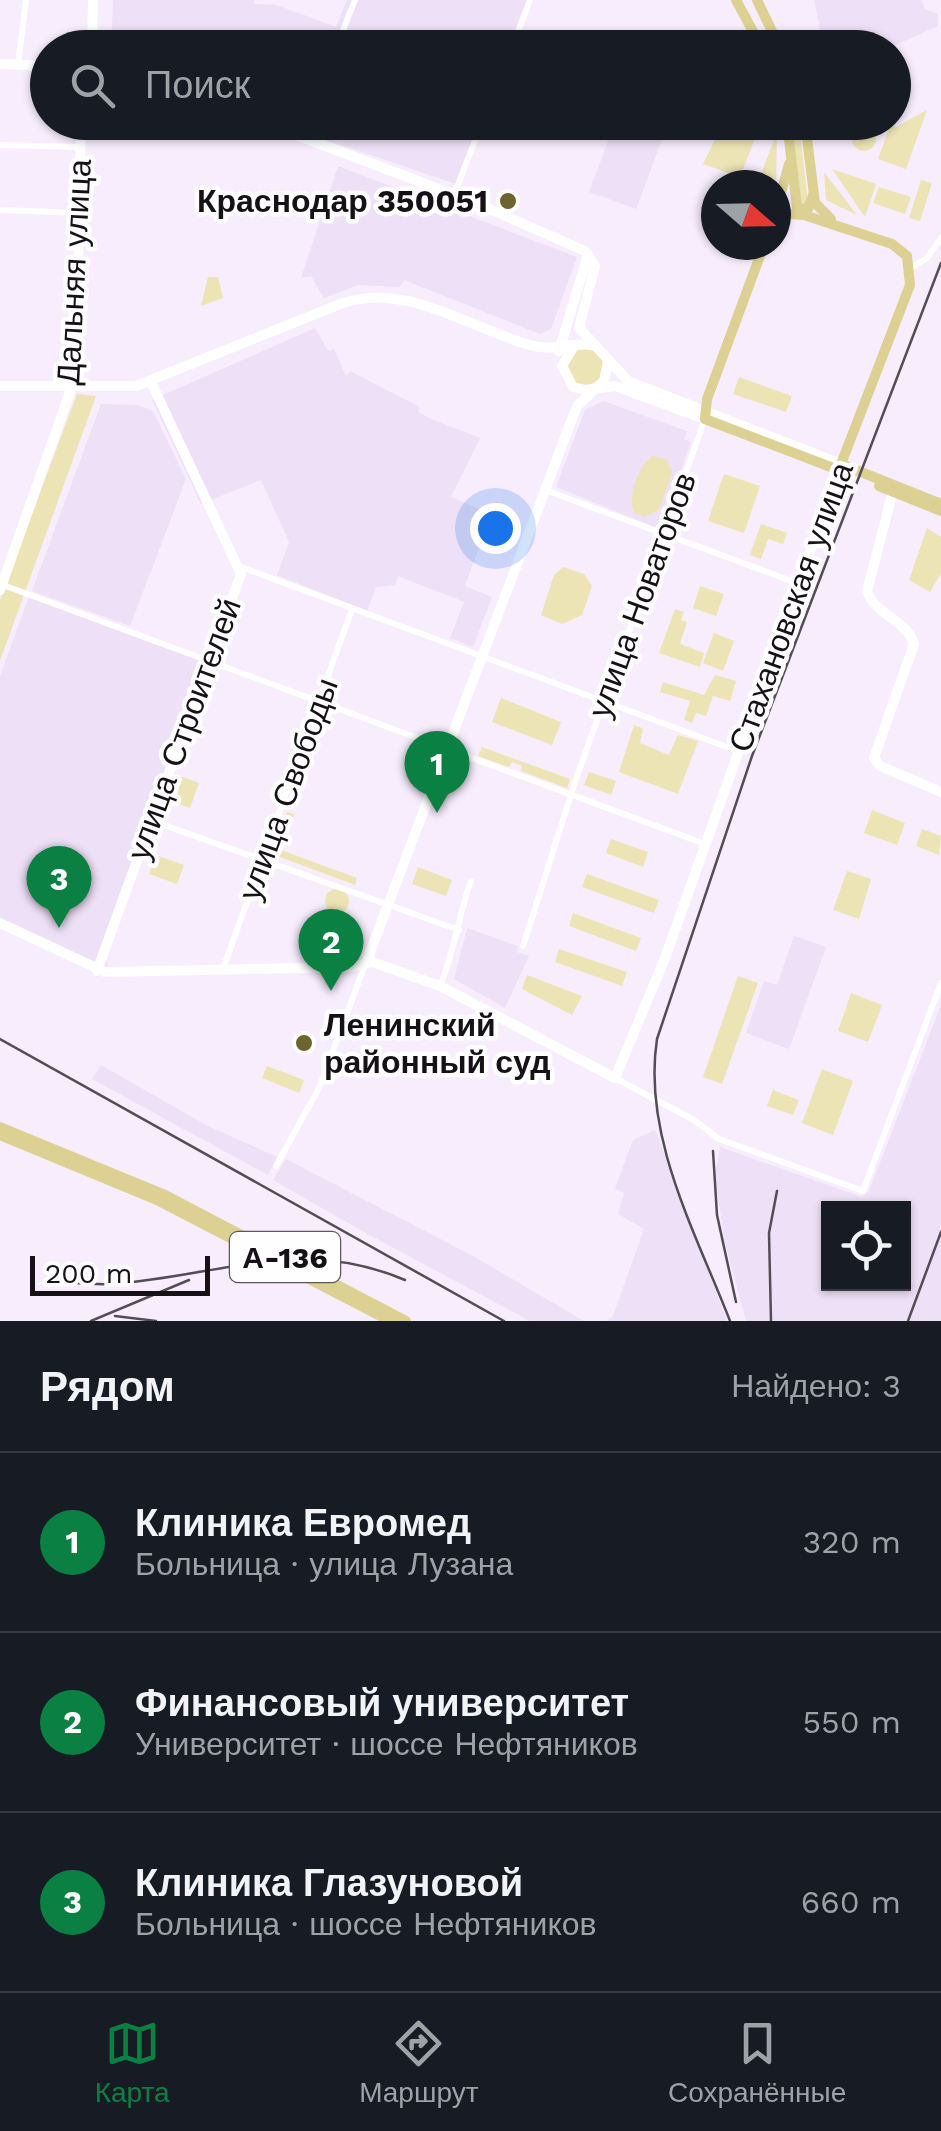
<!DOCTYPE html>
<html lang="ru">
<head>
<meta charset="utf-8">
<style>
  :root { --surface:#171b24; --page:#242831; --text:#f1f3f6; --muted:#9ea1a6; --line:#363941; --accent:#0b8043 }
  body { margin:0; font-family:"Work Sans",sans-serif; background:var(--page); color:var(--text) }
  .controls { position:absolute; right:30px; bottom:30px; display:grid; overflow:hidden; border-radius:0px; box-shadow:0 2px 8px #0004 }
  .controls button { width:90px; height:90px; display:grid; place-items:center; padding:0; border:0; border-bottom:2px solid var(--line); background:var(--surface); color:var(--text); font:50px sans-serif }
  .compass { position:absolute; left:701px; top:170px; width:90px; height:90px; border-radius:50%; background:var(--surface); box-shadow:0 2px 8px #0004; rotate:110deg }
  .scale { position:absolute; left:30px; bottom:25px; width:180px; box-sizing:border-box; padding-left:10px; border:5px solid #151117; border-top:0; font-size:28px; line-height:35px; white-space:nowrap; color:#151117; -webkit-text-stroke:8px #fefefe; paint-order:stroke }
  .you { position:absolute; left:495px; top:528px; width:35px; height:35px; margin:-25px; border:8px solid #fff; border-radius:50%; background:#1a73e8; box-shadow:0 0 0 15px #1a73e833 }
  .badge { display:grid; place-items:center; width:65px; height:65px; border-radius:50%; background:var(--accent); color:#fff; font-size:32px; font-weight:700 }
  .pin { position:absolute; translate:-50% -82px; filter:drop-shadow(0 2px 5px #0008) }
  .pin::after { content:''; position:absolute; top:52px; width:35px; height:30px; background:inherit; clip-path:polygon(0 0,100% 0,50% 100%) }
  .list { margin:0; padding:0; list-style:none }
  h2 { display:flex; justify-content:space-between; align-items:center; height:130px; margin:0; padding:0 40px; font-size:42px }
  h2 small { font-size:32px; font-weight:400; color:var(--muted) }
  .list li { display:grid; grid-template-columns:65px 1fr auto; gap:30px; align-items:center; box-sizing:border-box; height:180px; padding:0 40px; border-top:2px solid var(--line) }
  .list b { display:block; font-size:38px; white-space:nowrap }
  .list p { margin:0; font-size:32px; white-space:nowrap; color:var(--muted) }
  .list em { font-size:32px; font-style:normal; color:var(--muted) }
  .icon { flex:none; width:55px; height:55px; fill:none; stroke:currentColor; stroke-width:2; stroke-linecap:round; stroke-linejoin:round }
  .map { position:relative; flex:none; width:941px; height:1321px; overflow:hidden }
  .search { position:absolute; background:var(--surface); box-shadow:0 2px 8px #0004; left:30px; right:30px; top:30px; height:110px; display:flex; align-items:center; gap:25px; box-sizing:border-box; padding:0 35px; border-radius:55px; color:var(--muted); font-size:38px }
  .sheet { height:670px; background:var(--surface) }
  nav { display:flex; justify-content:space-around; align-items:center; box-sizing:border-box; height:140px; border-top:2px solid var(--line); background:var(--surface); font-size:28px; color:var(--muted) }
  nav a { display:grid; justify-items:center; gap:5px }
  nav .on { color:var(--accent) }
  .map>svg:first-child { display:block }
  .built { fill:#eee0f6; fill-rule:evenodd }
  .green { fill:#ede4b6 }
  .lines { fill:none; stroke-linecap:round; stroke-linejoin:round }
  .street { stroke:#fff; stroke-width:6 }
  .secondary { stroke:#fff; stroke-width:10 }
  .primary { stroke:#dcd092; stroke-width:10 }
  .rail { stroke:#534d56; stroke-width:2.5 }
  .poi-dot { fill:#6e6431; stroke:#fefefe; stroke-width:4 }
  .labels { text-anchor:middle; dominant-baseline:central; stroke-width:9; stroke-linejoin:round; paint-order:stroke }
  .shield { fill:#fefefe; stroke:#5b585c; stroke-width:2.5 }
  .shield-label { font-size:30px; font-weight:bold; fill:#151117 }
  .poi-label { font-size:32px; font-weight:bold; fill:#151117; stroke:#fefefe; text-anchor:end }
  .street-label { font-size:32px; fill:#151117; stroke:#fefefe }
</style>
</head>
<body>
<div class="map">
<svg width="941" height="1321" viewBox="0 0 941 1321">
  <rect width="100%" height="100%" fill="#f7edfd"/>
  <!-- built -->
  <g class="built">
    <polygon points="113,0 254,0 254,4 277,5 336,27 347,0 527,0 508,48 111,47"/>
    <polygon points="814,0 922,0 925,9 938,14 938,26 891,47 824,47"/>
    <polygon points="277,123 479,123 456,184"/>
    <polygon points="615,123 668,123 636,209 589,192"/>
    <polygon points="338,166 577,257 551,329 540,334 404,280 400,287 358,285 324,298 311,276 301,278"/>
    <polygon points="315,328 328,351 334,349 346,376 350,371 420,407 418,412 431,419 480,438 451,497 480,509 489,521 465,586 492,597 473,647 450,638 464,602 398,576 395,585 376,587 367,611 277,575 289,542 261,480 201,504 152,400"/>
    <polygon points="603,401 687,431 684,439 691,442 660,529 556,487 585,410"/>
    <polygon points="101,404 137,405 153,411 186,479 130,626 32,591"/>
    <polygon points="30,594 212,661 104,956 109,967 84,962 0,918 0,676"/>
    <polygon points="467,928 518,946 517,952 529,956 505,1008 454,979"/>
    <polygon points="794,936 826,947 789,1049 746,1033 764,981 777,985"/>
    <path d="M941 1005V1321H746L724 1239 715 1175 720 1147 862 1197 869 1191ZM828 1208H904V1284H828Z"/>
    <polygon points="101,1065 206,1125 277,1157 268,1175 92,1079"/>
    <polygon points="655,1130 663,1150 727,1321 607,1321 613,1316 644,1229 618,1214 624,1193 615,1189 633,1140"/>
    <polygon points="286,1159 473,1256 584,1321 530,1321 362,1231 273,1180"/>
  </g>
  <!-- green -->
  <g class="green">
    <polygon points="927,110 906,169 878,159 890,125 896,127"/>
    <polygon points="723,123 761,123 740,177 703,164"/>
    <polygon points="791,123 799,123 808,204 800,205"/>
    <circle cx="864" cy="139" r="12"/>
    <polygon points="777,132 776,185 757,185"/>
    <polygon points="832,169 876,184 865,217"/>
    <polygon points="824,172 857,215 826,200"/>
    <polygon points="921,180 932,183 920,221 909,218"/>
    <polygon points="879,187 911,197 905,214 873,203"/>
    <polygon points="208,277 218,277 223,298 201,306"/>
    <circle cx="585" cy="367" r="18"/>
    <polygon points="739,377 792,396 786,412 733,394"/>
    <polygon points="77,394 96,396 0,661 0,600"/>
    <path d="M652 456 667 459 672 473 659 510 644 517 634 512C627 496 638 467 652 456Z"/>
    <polygon points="724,474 760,486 744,533 708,521"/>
    <polygon points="761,524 787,533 783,544 768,539 761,559 750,555"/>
    <polygon points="927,528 941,537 941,573 930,592 909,580"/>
    <polygon points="563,567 584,574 592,586 582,615 562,624 541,615 554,575"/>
    <polygon points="700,586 724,594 716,616 693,608"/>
    <polygon points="675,609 684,612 681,620 687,622 680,644 704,653 700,667 659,653"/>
    <polygon points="714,633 734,641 723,671 703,663"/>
    <polygon points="715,675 736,681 730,701 713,696 706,716 696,713 692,723 684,720 690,701 660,692 663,682 704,695"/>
    <polygon points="501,698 561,722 552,745 492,722"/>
    <polygon points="634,725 643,729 640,743 669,755 678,735 698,741 678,794 619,772"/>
    <polygon points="482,747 570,779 567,788 521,771 522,766 512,762 509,767 478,756"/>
    <polygon points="589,772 616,781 611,795 584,785"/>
    <polygon points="180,776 199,783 190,808 171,801"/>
    <polygon points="872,810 905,823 897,845 864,833"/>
    <polygon points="287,812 294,814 281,850 357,878 355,885 272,854"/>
    <polygon points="922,829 941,836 939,855 916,846"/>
    <polygon points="611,839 648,852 643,867 606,853"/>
    <polygon points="156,855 184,865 177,884 149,874"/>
    <polygon points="418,867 452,880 446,896 412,884"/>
    <polygon points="847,871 871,879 859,919 833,910"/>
    <polygon points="587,874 659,900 654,913 582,887"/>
    <circle cx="337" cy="901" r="12"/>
    <polygon points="573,913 641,938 636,951 569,926"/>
    <polygon points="559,949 627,972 622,986 555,962"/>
    <polygon points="527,975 582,996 572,1015 522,989"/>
    <polygon points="738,976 758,983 722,1084 703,1077"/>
    <polygon points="851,993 882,1005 868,1042 838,1031"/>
    <polygon points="267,1066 304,1080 299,1093 262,1078"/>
    <polygon points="822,1069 853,1081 833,1135 802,1123"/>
    <polygon points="773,1090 799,1100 793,1115 767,1106"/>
  </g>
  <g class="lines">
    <!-- street -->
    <g class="street">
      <polyline points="336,48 355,0"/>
      <polyline points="512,48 530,0"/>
      <polyline points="18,64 26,0"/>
      <polyline points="302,136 307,122"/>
      <polyline points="0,145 80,147"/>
      <polyline points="454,195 482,122"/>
      <polyline points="0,210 78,213"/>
      <polyline points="911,268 927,258 941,238"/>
      <polyline points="545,490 797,583"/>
      <polyline points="241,567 738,751"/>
      <polyline points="3,585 705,844"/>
      <polyline points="150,820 459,930"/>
      <polyline points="523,946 576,779 705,419"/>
      <polyline points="223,969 352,609"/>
      <path d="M440 986C455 950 458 916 471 881"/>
      <polyline points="615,1078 694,1120 719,1139 863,1191 941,983"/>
      <polyline points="276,1166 319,1088 365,965"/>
    </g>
    <!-- secondary -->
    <g class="secondary">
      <polyline points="92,48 93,0"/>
      <polyline points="0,64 48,66"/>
      <polyline points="574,346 562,366 573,387 586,390 615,386 705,419"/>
      <polyline points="559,351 588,254"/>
      <path d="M0 386H136L343 303C408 282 469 328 530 345 551 352 571 342 592 345"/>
      <path d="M893 491 867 591C875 615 906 619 914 644L874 758 880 766 941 792"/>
      <polyline points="0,590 76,375 81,122"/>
      <polyline points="0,923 105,972 352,967 372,962 440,986 615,1078 665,958 841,464 628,381 579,328 595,266 585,251 476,203 262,122"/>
      <polyline points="366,963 577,406 604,381 608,362"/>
      <polyline points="97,971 241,574 151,382"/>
    </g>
    <!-- primary -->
    <g class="primary">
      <polyline points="736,0 762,48"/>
      <polyline points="757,0 780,48"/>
      <polyline points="787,122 797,208 808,209 813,195"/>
      <polyline points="805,122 815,203 831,219"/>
      <polyline points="776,211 789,164"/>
      <polyline points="776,223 790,214 804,215 892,244 907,256 910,285 841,464 941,504"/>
      <polyline points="764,245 707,399 705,419 849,474"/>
      <polyline points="879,486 941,511"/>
      <polyline points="0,1127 163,1194 406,1321"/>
      <polyline points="0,1135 159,1201 390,1321"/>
    </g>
    <!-- rail -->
    <g class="rail">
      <polyline points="0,1039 504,1321"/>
      <polyline points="713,1151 717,1215 736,1302"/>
      <path d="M50 1282C70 1282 91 1285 111 1284 217 1277 300 1235 405 1280"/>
      <polyline points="115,1316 156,1321"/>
      <polyline points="91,1321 189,1280"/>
      <path d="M730 1321C696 1233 642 1136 657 1039L752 756 941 263"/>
      <polyline points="771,1321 769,1233 777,1191"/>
      <polyline points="908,1321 941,1232"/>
    </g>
  </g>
  <!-- markers -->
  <g class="poi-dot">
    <circle cx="508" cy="201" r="10"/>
    <circle cx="304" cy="1043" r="10"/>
  </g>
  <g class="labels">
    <!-- shield labels -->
    <rect class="shield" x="230" y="1232" width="110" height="50" rx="8"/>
    <g class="shield-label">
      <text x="285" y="1257">А-136</text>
    </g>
    <!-- poi labels -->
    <g class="poi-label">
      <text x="488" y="201">Краснодар 350051</text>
      <text x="324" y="1025" text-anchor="start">Ленинский<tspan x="324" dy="37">районный суд</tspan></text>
    </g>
    <!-- street labels -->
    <g class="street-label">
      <text transform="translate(74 272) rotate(-87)">Дальняя улица</text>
      <text transform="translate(642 595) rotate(-70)">улица Новаторов</text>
      <text transform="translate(791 607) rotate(-70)">Стахановская улица</text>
      <text transform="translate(184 729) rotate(-70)">улица Строителей</text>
      <text transform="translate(288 789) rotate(-70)">улица Свободы</text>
    </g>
  </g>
</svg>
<div class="controls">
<button><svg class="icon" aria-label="locate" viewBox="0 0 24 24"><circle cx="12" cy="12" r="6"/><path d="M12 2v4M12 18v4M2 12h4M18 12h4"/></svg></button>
</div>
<svg class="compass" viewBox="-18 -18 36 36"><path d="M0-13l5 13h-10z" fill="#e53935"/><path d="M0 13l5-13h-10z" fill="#9ea1a6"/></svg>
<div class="scale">200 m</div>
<div class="you"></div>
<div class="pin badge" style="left:437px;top:813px">1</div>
<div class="pin badge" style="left:331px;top:991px">2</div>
<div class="pin badge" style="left:59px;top:928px">3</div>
<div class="search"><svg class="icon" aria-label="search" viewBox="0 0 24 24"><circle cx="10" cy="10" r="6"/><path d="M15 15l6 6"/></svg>Поиск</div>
</div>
<section class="sheet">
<h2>Рядом<small>Найдено: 3</small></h2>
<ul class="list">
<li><span class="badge">1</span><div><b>Клиника Евромед</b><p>Больница · улица Лузана</p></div><em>320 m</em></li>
<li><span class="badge">2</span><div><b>Финансовый университет</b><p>Университет · шоссе Нефтяников</p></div><em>550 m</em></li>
<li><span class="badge">3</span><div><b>Клиника Глазуновой</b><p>Больница · шоссе Нефтяников</p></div><em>660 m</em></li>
</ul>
</section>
<nav>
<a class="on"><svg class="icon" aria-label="map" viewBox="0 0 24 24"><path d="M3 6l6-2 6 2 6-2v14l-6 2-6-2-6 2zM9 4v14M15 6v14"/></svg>Карта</a>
<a><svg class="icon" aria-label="directions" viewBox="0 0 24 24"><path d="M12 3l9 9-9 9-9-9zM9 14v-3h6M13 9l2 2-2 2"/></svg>Маршрут</a>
<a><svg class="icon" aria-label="saved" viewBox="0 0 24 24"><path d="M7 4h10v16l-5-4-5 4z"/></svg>Сохранённые</a>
</nav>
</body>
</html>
